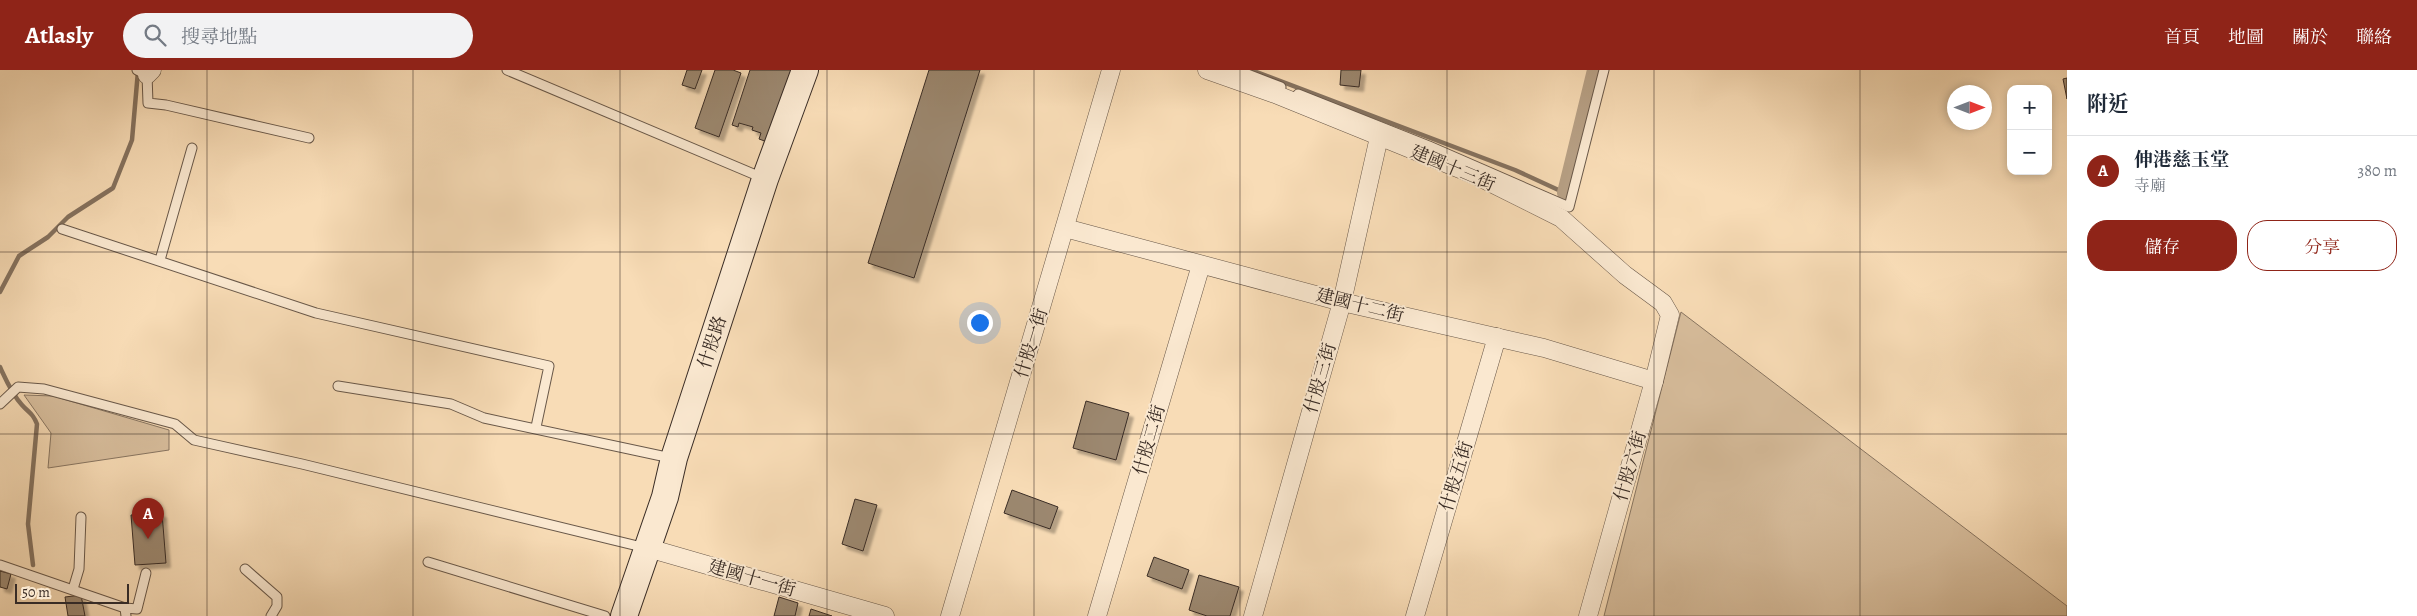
<!DOCTYPE html>
<html lang="zh-TW">
<head>
<meta charset="utf-8">
<style>
  :root { --surface:#fff; --page:#f2f2f3; --text:#1f2937; --muted:#747a83; --line:#e0e1e3; --accent:#8f2418 }
  body { margin:0; font-family:Alegreya,"Noto Serif TC",serif; background:var(--page); color:var(--text) }
  .controls { position:absolute; right:15px; top:15px; display:grid; overflow:hidden; border-radius:10px; box-shadow:0 2px 8px #0003 }
  .controls button { width:45px; height:45px; display:grid; place-items:center; padding:0; border:0; border-bottom:1px solid var(--line); background:var(--surface); color:var(--text); font:25px sans-serif }
  .compass { position:absolute; left:1947px; top:15px; width:45px; height:45px; border-radius:50%; background:var(--surface); box-shadow:0 2px 8px #0003; rotate:90deg }
  .scale { position:absolute; left:15px; bottom:12px; width:114px; box-sizing:border-box; padding-left:5px; border:2px solid #392c25; border-top:0; font-size:14px; line-height:18px; white-space:nowrap; color:#392c25; -webkit-text-stroke:4px #fae8d0; paint-order:stroke }
  .you { position:absolute; left:979px; top:252px; width:18px; height:18px; margin:-12px; border:4px solid #fff; border-radius:50%; background:#1a73e8; box-shadow:0 0 0 8px #1a73e833 }
  .badge { display:grid; place-items:center; width:32px; height:32px; border-radius:50%; background:var(--accent); color:#fff; font-size:16px; font-weight:700 }
  .pin { position:absolute; translate:-50% -41px; filter:drop-shadow(0 1px 2px #0008) }
  .pin::after { content:''; position:absolute; top:26px; width:18px; height:15px; background:inherit; clip-path:polygon(0 0,100% 0,50% 100%) }
  .list { margin:0; padding:0; list-style:none }
  h2 { display:flex; justify-content:space-between; align-items:center; height:65px; margin:0; padding:0 20px; font-size:21px }
  h2 small { font-size:16px; font-weight:400; color:var(--muted) }
  .list li { display:grid; grid-template-columns:32px 1fr auto; gap:15px; align-items:center; box-sizing:border-box; height:70px; padding:0 20px; border-top:1px solid var(--line) }
  .list b { display:block; font-size:19px; white-space:nowrap }
  .list p { margin:0; font-size:16px; white-space:nowrap; color:var(--muted) }
  .list em { font-size:16px; font-style:normal; color:var(--muted) }
  .actions { display:flex; gap:10px; padding:15px 20px }
  .actions a { flex:1; padding:11px 0; border:1px solid var(--accent); border-radius:20px; text-align:center; font-size:18px; color:var(--accent) }
  .actions .main { background:var(--accent); color:#fff }
  .icon { flex:none; width:28px; height:28px; fill:none; stroke:currentColor; stroke-width:2; stroke-linecap:round; stroke-linejoin:round }
  .map { position:relative; flex:none; width:2067px; height:546px; overflow:hidden }
  header { display:flex; align-items:center; gap:30px; box-sizing:border-box; height:70px; padding:0 25px; background:var(--accent); color:#fff }
  header strong { font-size:24px }
  nav { display:flex; gap:28px; margin-inline-start:auto; font-size:18px }
  .search { width:350px; height:45px; background:var(--page); display:flex; align-items:center; gap:12px; box-sizing:border-box; padding:0 18px; border-radius:28px; color:var(--muted); font-size:19px }
  main { display:flex }
  aside { flex:1; background:var(--surface) }
  .map>svg:first-child { display:block }
  .green { fill:#d8be9d; stroke:#887561 }
  .lines { fill:none; stroke-linecap:round; stroke-linejoin:round }
  .stream { stroke:#85725f; stroke-width:4.5 }
  .canal { stroke:#b7a085; stroke-width:16 }
  .building { fill:#9c8870; stroke:#392c25; filter:url(#shadow) }
  .lane-casing { stroke:#695849; stroke-width:11 }
  .street-casing { stroke:#695849; stroke-width:19 }
  .secondary-casing { stroke:#392c25; stroke-width:28 }
  .lane { stroke:#fae8d0; stroke-width:9 }
  .street { stroke:#fae8d0; stroke-width:18 }
  .secondary { stroke:#fae8d0; stroke-width:26 }
  .grid { fill:none; stroke:#392c25; stroke-width:1; stroke-opacity:0.55 }
  .labels { text-anchor:middle; dominant-baseline:central; stroke-width:4; stroke-linejoin:round; paint-order:stroke }
  .street-label { font-size:18px; fill:#392c25; stroke:#fae8d0 }
</style>
</head>
<body>
<header>
<strong>Atlasly</strong>
<div class="search"><svg class="icon" aria-label="search" viewBox="0 0 24 24"><circle cx="10" cy="10" r="6"/><path d="M15 15l6 6"/></svg>搜尋地點</div>
<nav><a>首頁</a><a>地圖</a><a>關於</a><a>聯絡</a></nav>
</header>
<main>
<div class="map">
<svg width="2067" height="546" viewBox="0 0 2067 546">
  <defs>
    <filter id="shadow"><feDropShadow dx="4.5" dy="4.5" stdDeviation="1" flood-color="#0004"/></filter>
  </defs>
  <rect width="100%" height="100%" fill="#f8dcb6"/>
  <filter id="stains"><feTurbulence type="fractalNoise" baseFrequency=".004" numOctaves="4"/><feColorMatrix values="0 0 0 0 .2 0 0 0 0 .09 0 0 0 0 .02 0 0 0 .5 -.17"/></filter>
  <radialGradient id="worn" r=".72"><stop offset=".6" stop-color="#630" stop-opacity="0"/><stop offset="1" stop-color="#630" stop-opacity=".3"/></radialGradient>
  <!-- green -->
  <g class="green">
    <polygon points="1681,242 2067,536 2067,546 1604,546"/>
    <polygon points="24,325 53,326 169,360 169,380 48,398 51,363"/>
  </g>
  <g class="lines">
    <!-- stream -->
    <g class="stream">
      <polyline points="1251,0 1515,100 1565,123"/>
      <polyline points="0,222 19,186 48,167 68,147 113,118 132,70 138,1"/>
      <path d="M0 297C6 310 12 324 22 335 30 344 32 342 37 354L28 454 33 495"/>
    </g>
    <!-- canal -->
    <polyline class="canal" points="1565,123 1595,0"/>
  </g>
  <!-- building -->
  <g class="building">
    <polygon points="687,0 702,0 695,19 682,15"/>
    <polygon points="715,0 733,0 741,3 719,67 695,58"/>
    <polygon points="750,0 797,0 784,78 759,69 761,63 752,60 753,57 739,53 738,57 732,55"/>
    <polygon points="929,0 980,0 914,208 868,193"/>
    <polygon points="1341,0 1361,0 1359,17 1340,15"/>
    <polygon points="2067,8 2067,29 2063,9"/>
    <polygon points="1086,331 1129,343 1116,390 1073,378"/>
    <polygon points="1012,420 1058,437 1050,459 1004,443"/>
    <polygon points="855,429 877,435 863,481 842,474"/>
    <polygon points="162,443 166,493 135,495 131,445"/>
    <polygon points="1154,487 1189,500 1182,519 1147,506"/>
    <polygon points="0,501 11,504 7,519 0,517"/>
    <polygon points="1199,505 1239,517 1230,546 1207,546 1189,540"/>
    <polygon points="81,525 85,546 68,546 65,527"/>
    <polygon points="779,527 798,533 795,546 774,546"/>
    <polygon points="811,539 832,546 809,546"/>
  </g>
  <g class="lines">
    <!-- lane casing -->
    <g class="lane-casing">
      <g id="lane">
        <polyline points="137,0 147,5 148,33 166,35 309,68"/>
        <polyline points="507,0 763,108"/>
        <polyline points="1237,0 1281,17"/>
        <polyline points="1298,24 1429,76 1569,137 1604,0"/>
        <polyline points="62,159 316,243 549,296 536,357"/>
        <polyline points="160,190 192,78"/>
        <polyline points="338,316 451,334 484,348 671,388"/>
        <polyline points="0,334 18,317 44,319 175,354 194,370 302,394 646,478"/>
        <polyline points="428,492 605,546"/>
        <polyline points="0,495 125,538 126,546"/>
        <polyline points="245,499 277,527 277,536 271,546"/>
        <polyline points="73,519 79,499 81,447"/>
        <polyline points="125,538 137,539 146,503"/>
      </g>
    </g>
    <!-- street casing -->
    <g class="street-casing">
      <g id="street">
        <polyline points="1207,0 1275,24 1477,106 1561,148 1625,205 1663,233 1670,245 1654,311 1588,546"/>
        <polyline points="147,5 152,0"/>
        <polyline points="1065,158 1342,232 1544,278 1654,311"/>
        <polyline points="648,478 885,546"/>
        <polyline points="950,546 1111,0"/>
        <polyline points="1097,546 1201,195"/>
        <polyline points="1253,546 1342,232 1379,67"/>
        <polyline points="1415,546 1497,267"/>
      </g>
    </g>
    <!-- secondary casing -->
    <g class="secondary-casing">
      <polyline id="secondary" points="624,546 665,427 674,388 765,109 805,0"/>
    </g>
    <!-- lane -->
    <use href="#lane" class="lane"/>
    <!-- street -->
    <use href="#street" class="street"/>
    <!-- secondary -->
    <use href="#secondary" class="secondary"/>
  </g>
  <!-- grid -->
  <path class="grid" d="M207 0V546M413 0V546M620 0V546M827 0V546M1034 0V546M1240 0V546M1447 0V546M1654 0V546M1860 0V546M0 182H2067M0 364H2067"/>
  <g class="labels">
    <!-- street labels -->
    <g class="street-label">
      <text transform="translate(1453 98) rotate(23)">建國十三街</text>
      <text transform="translate(1360 235) rotate(14)">建國十二街</text>
      <text transform="translate(712 272) rotate(-72)">什股路</text>
      <text transform="translate(1031 273) rotate(-73)">什股一街</text>
      <text transform="translate(1320 308) rotate(-74)">什股三街</text>
      <text transform="translate(1149 370) rotate(-74)">什股二街</text>
      <text transform="translate(1630 396) rotate(-74)">什股六街</text>
      <text transform="translate(1456 406) rotate(-73)">什股五街</text>
      <text transform="translate(752 508) rotate(16)">建國十一街</text>
    </g>
  </g>
  <rect width="100%" height="100%" filter="url(#stains)"/>
  <rect width="100%" height="100%" fill="url(#worn)"/>
</svg>
<div class="controls">
<button>+</button>
<button>−</button>
</div>
<svg class="compass" viewBox="-18 -18 36 36"><path d="M0-13l5 13h-10z" fill="#e53935"/><path d="M0 13l5-13h-10z" fill="#747a83"/></svg>
<div class="scale">50 m</div>
<div class="you"></div>
<div class="pin badge" style="left:148px;top:469px">A</div>
</div>
<aside>
<h2>附近<small></small></h2>
<ul class="list">
<li><span class="badge">A</span><div><b>伸港慈玉堂</b><p>寺廟</p></div><em>380 m</em></li>
</ul>
<div class="actions"><a class="main">儲存</a><a>分享</a></div>
</aside>
</main>
</body>
</html>
